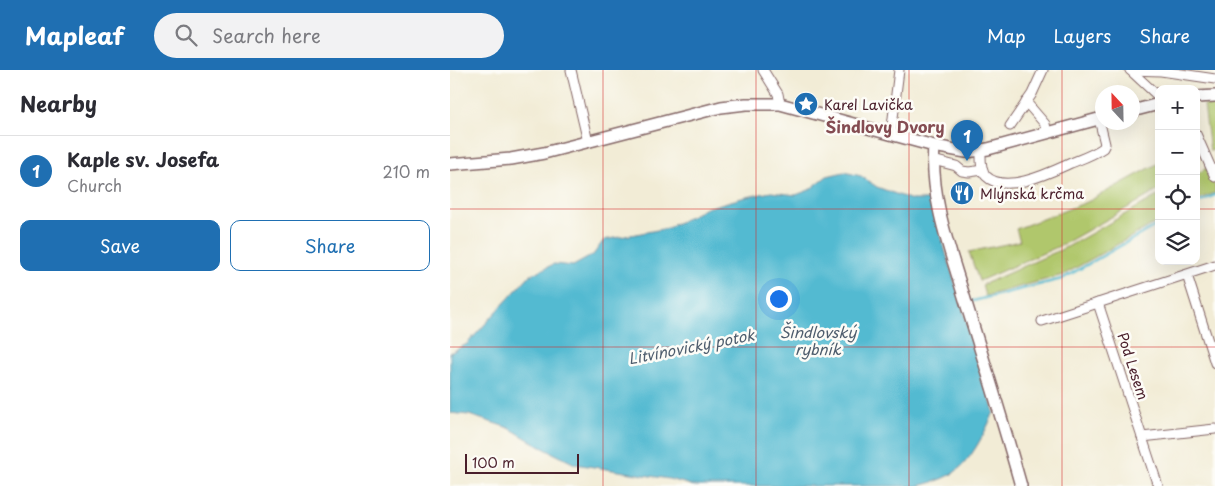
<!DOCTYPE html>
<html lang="en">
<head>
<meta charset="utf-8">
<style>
  :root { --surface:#fff; --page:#f2f2f3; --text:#2b2b33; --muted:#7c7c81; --line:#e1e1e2; --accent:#1f6fb2 }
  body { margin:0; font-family:"Playpen Sans",sans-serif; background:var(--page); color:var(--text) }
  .controls { position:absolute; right:15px; top:15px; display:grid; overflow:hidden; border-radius:10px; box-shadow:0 5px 20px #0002 }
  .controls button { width:45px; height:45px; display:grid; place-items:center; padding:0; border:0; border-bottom:1px solid var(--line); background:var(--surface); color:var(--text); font:25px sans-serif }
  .compass { position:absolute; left:645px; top:15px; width:45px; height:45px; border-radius:50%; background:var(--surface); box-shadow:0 5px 20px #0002; rotate:338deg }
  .scale { position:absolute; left:15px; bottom:12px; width:114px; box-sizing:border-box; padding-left:5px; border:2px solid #4a1f2b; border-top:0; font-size:14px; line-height:18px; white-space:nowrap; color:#4a1f2b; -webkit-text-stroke:4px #fdfcf7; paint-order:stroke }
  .you { position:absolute; left:328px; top:228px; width:18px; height:18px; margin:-12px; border:4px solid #fff; border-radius:50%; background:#1a73e8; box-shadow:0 0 0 8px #1a73e833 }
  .badge { display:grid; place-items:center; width:32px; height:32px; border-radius:50%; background:var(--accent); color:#fff; font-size:16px; font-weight:700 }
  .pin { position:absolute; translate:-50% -41px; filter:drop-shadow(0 1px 2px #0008) }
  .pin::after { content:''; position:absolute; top:26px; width:18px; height:15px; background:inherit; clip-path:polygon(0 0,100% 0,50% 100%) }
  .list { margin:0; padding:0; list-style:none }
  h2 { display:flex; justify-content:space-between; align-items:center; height:65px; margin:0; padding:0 20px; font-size:21px }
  h2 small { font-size:16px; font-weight:400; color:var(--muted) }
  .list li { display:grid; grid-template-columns:32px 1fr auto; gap:15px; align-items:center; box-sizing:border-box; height:70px; padding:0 20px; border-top:1px solid var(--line) }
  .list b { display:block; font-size:19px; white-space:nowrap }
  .list p { margin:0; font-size:16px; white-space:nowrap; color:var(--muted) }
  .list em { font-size:16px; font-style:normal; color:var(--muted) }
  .actions { display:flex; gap:10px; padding:15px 20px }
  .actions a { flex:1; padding:11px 0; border:1px solid var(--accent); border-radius:10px; text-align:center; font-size:18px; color:var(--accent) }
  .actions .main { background:var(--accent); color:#fff }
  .icon { flex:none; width:28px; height:28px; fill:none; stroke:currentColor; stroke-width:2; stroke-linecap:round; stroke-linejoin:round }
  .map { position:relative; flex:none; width:765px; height:416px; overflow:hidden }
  header { display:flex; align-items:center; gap:30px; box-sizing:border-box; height:70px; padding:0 25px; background:var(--accent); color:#fff }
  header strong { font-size:24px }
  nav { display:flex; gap:28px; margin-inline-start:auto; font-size:18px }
  .search { width:350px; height:45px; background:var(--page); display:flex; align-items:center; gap:12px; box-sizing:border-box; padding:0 18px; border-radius:28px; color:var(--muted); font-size:19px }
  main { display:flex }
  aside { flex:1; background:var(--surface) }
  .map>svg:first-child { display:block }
  .green { fill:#b0c76c; stroke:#7d734c }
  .water { fill:#53bad1; stroke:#4e6c7e }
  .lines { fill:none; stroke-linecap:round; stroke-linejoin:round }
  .stream { stroke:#53bad1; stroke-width:2.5 }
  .minor-casing { stroke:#856767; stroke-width:11 }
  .tertiary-casing { stroke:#856767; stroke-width:14 }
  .minor { stroke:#fff; stroke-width:9 }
  .tertiary { stroke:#fff; stroke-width:11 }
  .grid { fill:none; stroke:#d62828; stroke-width:1; stroke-opacity:0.55 }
  .labels { text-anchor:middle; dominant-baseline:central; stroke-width:5; stroke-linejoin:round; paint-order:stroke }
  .poi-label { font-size:14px; fill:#4a1f2b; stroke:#fdfcf7; text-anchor:start }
  .street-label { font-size:14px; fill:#4a1f2b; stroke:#fdfcf7 }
  .water-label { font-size:15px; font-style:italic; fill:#4e5d6d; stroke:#fdfcf7 }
  .quarter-label { font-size:16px; font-weight:bold; fill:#844c52; stroke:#fdfcf7 }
</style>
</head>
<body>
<header>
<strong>Mapleaf</strong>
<div class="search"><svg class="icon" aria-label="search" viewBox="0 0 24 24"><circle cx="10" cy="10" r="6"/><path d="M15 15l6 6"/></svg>Search here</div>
<nav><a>Map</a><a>Layers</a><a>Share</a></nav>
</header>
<main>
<aside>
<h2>Nearby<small></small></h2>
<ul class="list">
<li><span class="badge">1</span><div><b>Kaple sv. Josefa</b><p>Church</p></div><em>210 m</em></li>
</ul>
<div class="actions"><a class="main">Save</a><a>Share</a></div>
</aside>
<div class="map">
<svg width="765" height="416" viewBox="0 0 765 416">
  <rect width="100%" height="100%" fill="#fdfcf7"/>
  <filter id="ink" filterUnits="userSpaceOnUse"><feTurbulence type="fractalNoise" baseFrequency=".02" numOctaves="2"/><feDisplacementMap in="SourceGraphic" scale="10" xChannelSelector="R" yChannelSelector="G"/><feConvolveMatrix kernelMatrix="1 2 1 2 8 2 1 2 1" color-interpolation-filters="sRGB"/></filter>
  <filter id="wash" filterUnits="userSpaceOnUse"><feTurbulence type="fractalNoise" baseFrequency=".0096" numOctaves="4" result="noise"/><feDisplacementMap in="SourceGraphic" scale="20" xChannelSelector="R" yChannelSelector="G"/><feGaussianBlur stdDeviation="1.12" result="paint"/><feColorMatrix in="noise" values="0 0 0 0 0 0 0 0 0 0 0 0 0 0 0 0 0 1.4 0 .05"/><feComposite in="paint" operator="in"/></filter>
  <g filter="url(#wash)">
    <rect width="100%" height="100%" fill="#f2ecd6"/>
    <!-- green -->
    <g class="green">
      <polygon points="765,34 765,80 760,81 754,35"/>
      <polygon points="709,93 709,120 612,175 529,211 519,182 570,171 566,159 637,132"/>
      <polygon points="757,98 765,116 765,123 746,130 746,104"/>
      <polygon points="709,125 709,151 613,205 535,226 532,215 619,176"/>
    </g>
    <!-- water -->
    <path class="water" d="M394 102 411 106 427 117 462 130H480L544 342C535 362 521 392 502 404 492 410 480 413 468 416H245L219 409 125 394 91 377 59 358 19 345 0 343V283L17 274 80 205 104 194 123 196 143 185 154 170 218 158 256 138 292 128 321 122 346 125 359 120 377 106Z"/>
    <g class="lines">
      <!-- stream -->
      <g class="stream">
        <polyline points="746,133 765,125"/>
        <polyline points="519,232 612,209 709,154"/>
      </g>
    </g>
  </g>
  <g filter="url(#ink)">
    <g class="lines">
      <!-- minor casing -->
      <g class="minor-casing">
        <g id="minor">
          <polyline points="121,0 138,72"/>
          <polyline points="313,0 328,24 330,34"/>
          <polyline points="680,0 711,1 765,9"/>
          <polyline points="680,0 709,27"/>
          <polyline points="576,32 595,54 597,63"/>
          <polyline points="560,56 582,24 593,0"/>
          <polyline points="441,64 449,0"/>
          <polyline points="746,64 765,107"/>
          <path d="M531 80C531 88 530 100 536 106 555 125 601 102 621 93 631 89 643 85 653 78L655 74 649 49"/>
          <polyline points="483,90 506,96 512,101 519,102 533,100"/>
          <polyline points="737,205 765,293"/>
          <polyline points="592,251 648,233"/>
          <polyline points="692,367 765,359"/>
          <polyline points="708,416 648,233 765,195"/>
        </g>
      </g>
      <!-- tertiary casing -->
      <g class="tertiary-casing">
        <g id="tertiary">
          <polyline points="746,27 765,26"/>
          <polyline points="682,41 709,34"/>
          <path d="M484 76C480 130 501 182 516 233 535 294 554 355 571 416"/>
          <polyline points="0,94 61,89 94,83 271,37 296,34 330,34 484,76 516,82 538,79 652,48"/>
        </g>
      </g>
      <!-- minor -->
      <use href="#minor" class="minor"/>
      <!-- tertiary -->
      <use href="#tertiary" class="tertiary"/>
    </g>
  </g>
  <!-- grid -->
  <path class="grid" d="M153 0V416M306 0V416M459 0V416M612 0V416M0 139H709M746 139H765M0 277H765"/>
  <!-- icons -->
  <defs>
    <g id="sight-disc" transform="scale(1.25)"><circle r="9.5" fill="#1f6fb2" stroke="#fdfcf7"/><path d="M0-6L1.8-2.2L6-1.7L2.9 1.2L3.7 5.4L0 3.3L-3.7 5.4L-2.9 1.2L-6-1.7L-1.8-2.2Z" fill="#fff"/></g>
    <g id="restaurant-disc" transform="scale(1.25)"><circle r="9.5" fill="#1f6fb2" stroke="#fdfcf7"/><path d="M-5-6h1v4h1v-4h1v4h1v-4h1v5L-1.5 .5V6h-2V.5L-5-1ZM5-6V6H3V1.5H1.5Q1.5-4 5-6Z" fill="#fff"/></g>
  </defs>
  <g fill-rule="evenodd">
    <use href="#sight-disc" x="356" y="34"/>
    <use href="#restaurant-disc" x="512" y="123"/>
  </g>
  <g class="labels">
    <!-- poi labels -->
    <g class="poi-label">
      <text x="374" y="34">Karel Lavička</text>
      <text x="530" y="123">Mlýnská krčma</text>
    </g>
    <!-- street labels -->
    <g class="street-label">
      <text transform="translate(683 296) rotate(72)">Pod Lesem</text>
    </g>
    <!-- water labels -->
    <g class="water-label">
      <text x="368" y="261">Šindlovský<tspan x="368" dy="17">rybník</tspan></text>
      <text transform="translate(241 276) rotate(-11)">Litvínovický potok</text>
    </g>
    <!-- quarter labels -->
    <g class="quarter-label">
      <text x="435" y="56">Šindlovy Dvory</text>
    </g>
  </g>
</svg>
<div class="controls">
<button>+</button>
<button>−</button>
<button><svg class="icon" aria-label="locate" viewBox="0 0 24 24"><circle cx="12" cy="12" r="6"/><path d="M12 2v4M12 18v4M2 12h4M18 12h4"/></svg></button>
<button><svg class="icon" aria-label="layers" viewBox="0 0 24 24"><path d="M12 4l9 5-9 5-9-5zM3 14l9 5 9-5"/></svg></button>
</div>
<svg class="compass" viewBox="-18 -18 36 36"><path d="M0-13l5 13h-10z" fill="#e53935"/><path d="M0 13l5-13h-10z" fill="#7c7c81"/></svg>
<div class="scale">100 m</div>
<div class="you"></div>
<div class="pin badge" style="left:517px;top:91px">1</div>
</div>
</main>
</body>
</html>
